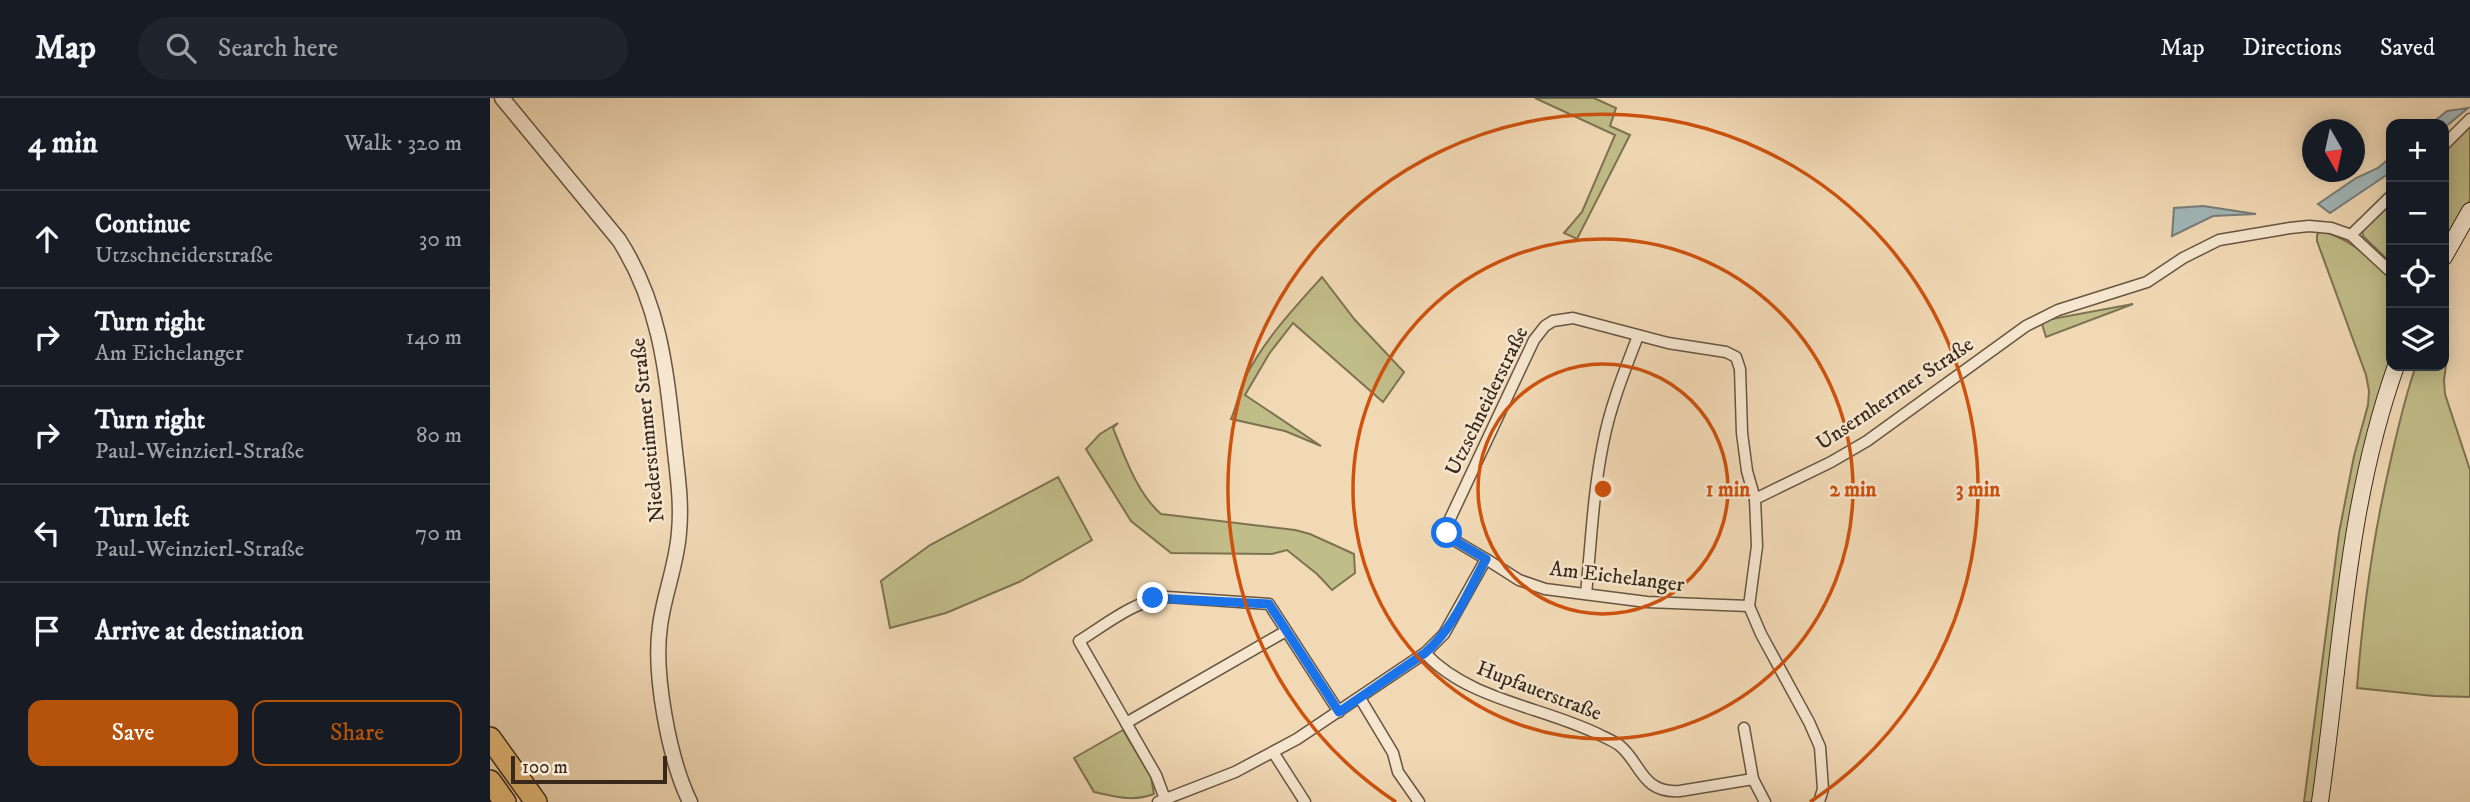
<!DOCTYPE html>
<html lang="en">
<head>
<meta charset="utf-8">
<style>
  :root { --surface:#171b24; --page:#20242c; --text:#f1f3f6; --muted:#9ea1a6; --line:#363941; --accent:#b45309 }
  body { margin:0; font-family:"IM FELL DW Pica",serif; background:var(--page); color:var(--text) }
  .controls { position:absolute; right:21px; top:21px; display:grid; overflow:hidden; border-radius:14px; box-shadow:0 4px 18px #0003 }
  .controls button { width:63px; height:63px; display:grid; place-items:center; padding:0; border:0; border-bottom:2px solid var(--line); background:var(--surface); color:var(--text); font:35px sans-serif }
  .compass { position:absolute; left:1812px; top:21px; width:63px; height:63px; border-radius:50%; background:var(--surface); box-shadow:0 4px 18px #0003; rotate:171deg }
  .scale { position:absolute; left:21px; bottom:18px; width:156px; box-sizing:border-box; padding-left:7px; border:4px solid #39291b; border-top:0; font-size:19px; line-height:24px; white-space:nowrap; color:#39291b; -webkit-text-stroke:5px #f6e6cf; paint-order:stroke }
  .stop { position:absolute; width:21px; height:21px; margin:-16px; border:5px solid #1a73e8; border-radius:50%; background:#fff }
  .stop.end { background:#1a73e8; border-color:#fff; box-shadow:0 2px 7px #0008 }
  .list { margin:0; padding:0; list-style:none }
  h2 { display:flex; justify-content:space-between; align-items:center; height:91px; margin:0; padding:0 28px; font-size:30px }
  h2 small { font-size:23px; font-weight:400; color:var(--muted) }
  .list li { display:grid; grid-template-columns:46px 1fr auto; gap:21px; align-items:center; box-sizing:border-box; height:98px; padding:0 28px; border-top:2px solid var(--line) }
  .list b { display:block; font-size:26px; white-space:nowrap }
  .list p { margin:0; font-size:23px; white-space:nowrap; color:var(--muted) }
  .list em { font-size:23px; font-style:normal; color:var(--muted) }
  .actions { display:flex; gap:14px; padding:21px 28px }
  .actions a { flex:1; padding:16px 0; border:2px solid var(--accent); border-radius:14px; text-align:center; font-size:24px; color:var(--accent) }
  .actions .main { background:var(--accent); color:#fff }
  .icon { flex:none; width:38px; height:38px; fill:none; stroke:currentColor; stroke-width:2; stroke-linecap:round; stroke-linejoin:round }
  .map { position:relative; flex:none; width:1980px; height:704px; overflow:hidden }
  header { display:flex; align-items:center; gap:42px; box-sizing:border-box; height:98px; padding:0 35px; background:var(--surface); border-bottom:2px solid var(--line) }
  header strong { font-size:33px }
  nav { display:flex; gap:38px; margin-inline-start:auto; font-size:24px }
  .search { width:490px; height:63px; background:var(--page); display:flex; align-items:center; gap:18px; box-sizing:border-box; padding:0 24px; border-radius:38px; color:var(--muted); font-size:26px }
  main { display:flex }
  aside { flex:1; background:var(--surface) }
  .map>svg:first-child { display:block }
  .green { fill:#c1bd89; stroke:#7d7352; stroke-width:2 }
  .water { fill:#a1b7ba; stroke:#777e7a; stroke-width:2 }
  .lines { fill:none; stroke-linecap:round; stroke-linejoin:round }
  .minor-casing { stroke:#675542; stroke-width:13 }
  .tertiary-casing { stroke:#675542; stroke-width:17 }
  .secondary-casing { stroke:#39291b; stroke-width:18 }
  .motorway-casing { stroke:#39291b; stroke-width:24 }
  .minor { stroke:#f6e6cf; stroke-width:10 }
  .tertiary { stroke:#f6e6cf; stroke-width:14 }
  .secondary { stroke:#f6e6cf; stroke-width:16 }
  .motorway { stroke:#e8bc7a; stroke-width:21 }
  .route { stroke:#1a73e8; stroke-width:9 }
  .ring { fill:none; stroke:#ce520e; stroke-width:3.5 }
  .labels { text-anchor:middle; dominant-baseline:central; stroke-width:5; stroke-linejoin:round; paint-order:stroke }
  .street-label { font-size:21px; fill:#39291b; stroke:#f6e6cf }
  .centre { fill:#ce520e; stroke:#f6e6cf; stroke-width:3.5 }
  .ring-label { font-size:21px; text-anchor:middle; font-weight:bold; fill:#ce520e; stroke:#f6e6cf; stroke-width:5; stroke-linejoin:round; paint-order:stroke }
</style>
</head>
<body>
<header>
<strong>Map</strong>
<div class="search"><svg class="icon" aria-label="search" viewBox="0 0 24 24"><circle cx="10" cy="10" r="6"/><path d="M15 15l6 6"/></svg>Search here</div>
<nav><a>Map</a><a>Directions</a><a>Saved</a></nav>
</header>
<main>
<aside>
<h2>4 min<small>Walk · 320 m</small></h2>
<ul class="list">
<li><svg class="icon" aria-label="ahead" viewBox="0 0 24 24"><path d="M12 20V5M6 11l6-6 6 6"/></svg><div><b>Continue</b><p>Utzschneiderstraße</p></div><em>30 m</em></li>
<li><svg class="icon" aria-label="right" viewBox="0 0 24 24"><path d="M7 20v-9h11M14 6l5 5-5 5"/></svg><div><b>Turn right</b><p>Am Eichelanger</p></div><em>140 m</em></li>
<li><svg class="icon" aria-label="right" viewBox="0 0 24 24"><path d="M7 20v-9h11M14 6l5 5-5 5"/></svg><div><b>Turn right</b><p>Paul-Weinzierl-Straße</p></div><em>80 m</em></li>
<li><svg class="icon" aria-label="left" viewBox="0 0 24 24"><path d="M17 20v-9H6M10 6l-5 5 5 5"/></svg><div><b>Turn left</b><p>Paul-Weinzierl-Straße</p></div><em>70 m</em></li>
<li><svg class="icon" aria-label="arrive" viewBox="0 0 24 24"><path d="M6 21V4h12l-3 4 3 4H6"/></svg><div><b>Arrive at destination</b></div></li>
</ul>
<div class="actions"><a class="main">Save</a><a>Share</a></div>
</aside>
<div class="map">
<svg width="1980" height="704" viewBox="0 0 1980 704">
  <rect width="100%" height="100%" fill="#f1d9b5"/>
  <filter id="stains"><feTurbulence type="fractalNoise" baseFrequency=".00286" numOctaves="4"/><feColorMatrix values="0 0 0 0 .2 0 0 0 0 .09 0 0 0 0 .02 0 0 0 .5 -.17"/></filter>
  <radialGradient id="worn" r=".72"><stop offset=".6" stop-color="#630" stop-opacity="0"/><stop offset="1" stop-color="#630" stop-opacity=".3"/></radialGradient>
  <!-- green -->
  <g class="green">
    <polygon points="1045,0 1104,0 1126,10 1120,28 1140,37 1087,141 1074,135 1092,114 1125,37"/>
    <polygon points="1980,28 1980,102 1954,147 1954,53"/>
    <polygon points="1901,105 1901,165 1873,138 1872,131"/>
    <path d="M1830 133C1861 140 1879 160 1901 181V258L1875 350 1825 704H1814L1849 435 1864 358 1878 307 1879 293 1876 277 1827 143V137Z"/>
    <path d="M832 179 865 222 914 274 893 304 803 225 779 256 755 297 831 348 795 333 741 321C747 308 749 293 755 280 774 242 804 210 832 179Z"/>
    <polygon points="1643,206 1556,239 1551,223"/>
    <path d="M1954 234 1957 239 1958 252 1954 282 1955 296 1980 372V599L1944 598 1867 590C1873 512 1883 437 1901 361 1908 330 1915 298 1926 268H1954Z"/>
    <path d="M628 325 623 330C635 359 647 395 671 416L805 432 820 436 864 456 865 475 842 492 827 476 797 452 782 456 681 455 641 423 596 351 610 336Z"/>
    <polygon points="568,379 602,442 529,484 456,515 400,530 391,483 440,447"/>
    <path d="M633 632 661 679 664 696C643 704 627 699 604 694L584 660Z"/>
  </g>
  <!-- water -->
  <g class="water">
    <polygon points="1978,10 1954,30 1954,26 1941,26 1957,13"/>
    <polygon points="1901,59 1901,74 1840,115 1828,106 1866,80 1888,70"/>
    <polygon points="1713,108 1766,116 1723,118 1682,138 1684,110"/>
  </g>
  <g class="lines">
    <!-- minor casing -->
    <g class="minor-casing">
      <g id="minor">
        <polyline points="1954,47 1980,21"/>
        <polyline points="1861,137 1901,98"/>
        <polyline points="996,461 962,441 957,435 958,425 1044,242 1055,228 1063,223 1083,220 1178,245 1236,254 1246,259 1250,271 1252,335 1257,373 1265,401"/>
        <path d="M1096 496C1101 446 1103 395 1113 346 1120 309 1134 274 1148 238"/>
        <path d="M935 555C978 602 1054 609 1110 637 1116 640 1123 643 1129 647 1151 664 1151 696 1190 693L1263 681 1275 704"/>
        <polyline points="870,600 903,655 908,674 929,704"/>
        <polyline points="636,625 796,533"/>
        <polyline points="1254,630 1263,681"/>
        <polyline points="783,654 815,704"/>
        <path d="M675 701 666 677 589 543C615 527 645 502 677 499L779 506 849 614"/>
        <polyline points="668,704 745,674 807,641 935,555 954,536 996,461 1029,482 1055,491 1157,504 1259,508"/>
        <polyline points="1329,704 1333,691 1330,649 1319,624 1271,536 1259,508 1267,448 1265,401 1341,364 1377,343 1536,228 1568,212 1657,184 1693,160 1729,142 1800,130 1819,128 1841,130 1861,137 1901,174"/>
      </g>
    </g>
    <!-- tertiary casing -->
    <g class="tertiary-casing">
      <path id="tertiary" d="M12 0 129 142C170 206 176 271 184 344 187 374 192 404 189 434 187 466 174 496 170 528 163 575 179 661 200 704"/>
    </g>
    <!-- secondary casing -->
    <g class="secondary-casing">
      <g id="secondary">
        <polyline points="1954,159 1980,113"/>
        <path d="M1830 704C1851 558 1856 408 1906 268"/>
      </g>
    </g>
    <!-- motorway casing -->
    <g class="motorway-casing">
      <g id="motorway">
        <polyline points="0,640 46,704"/>
        <polyline points="0,683 15,704"/>
      </g>
    </g>
    <!-- minor -->
    <use href="#minor" class="minor"/>
    <!-- tertiary -->
    <use href="#tertiary" class="tertiary"/>
    <!-- secondary -->
    <use href="#secondary" class="secondary"/>
    <!-- motorway -->
    <use href="#motorway" class="motorway"/>
  </g>
  <g class="lines">
    <!-- route -->
    <path class="route" d="M663 500 779 506 849 614 935 555C963 531 978 494 996 461L962 441 957 435"/>
  </g>
  <!-- distance rings -->
  <g class="ring">
    <circle cx="1113" cy="391" r="125"/>
    <circle cx="1113" cy="391" r="250"/>
    <path d="M906 704A375 375 0 1 1 1320 704"/>
  </g>
  <g class="labels">
    <!-- street labels -->
    <g class="street-label">
      <text transform="translate(1405 296) rotate(-34)">Unsernherrner Straße</text>
      <text transform="translate(997 303) rotate(-64)">Utzschneiderstraße</text>
      <text transform="translate(158 332) rotate(-96)">Niederstimmer Straße</text>
      <text transform="translate(1127 479) rotate(7)">Am Eichelanger</text>
      <text transform="translate(1049 593) rotate(21)">Hupfauerstraße</text>
    </g>
  </g>
  <circle cx="1113" cy="391" r="10" class="centre"/>
  <g class="ring-label">
    <text x="1238" y="398">1 min</text>
    <text x="1363" y="398">2 min</text>
    <text x="1488" y="398">3 min</text>
  </g>
  <rect width="100%" height="100%" filter="url(#stains)"/>
  <rect width="100%" height="100%" fill="url(#worn)"/>
</svg>
<div class="controls">
<button>+</button>
<button>−</button>
<button><svg class="icon" aria-label="locate" viewBox="0 0 24 24"><circle cx="12" cy="12" r="6"/><path d="M12 2v4M12 18v4M2 12h4M18 12h4"/></svg></button>
<button><svg class="icon" aria-label="layers" viewBox="0 0 24 24"><path d="M12 4l9 5-9 5-9-5zM3 14l9 5 9-5"/></svg></button>
</div>
<svg class="compass" viewBox="-18 -18 36 36"><path d="M0-13l5 13h-10z" fill="#e53935"/><path d="M0 13l5-13h-10z" fill="#9ea1a6"/></svg>
<div class="scale">100 m</div>
<div class="stop" style="left:957px;top:435px"></div>
<div class="stop end" style="left:663px;top:500px"></div>
</div>
</main>
</body>
</html>
